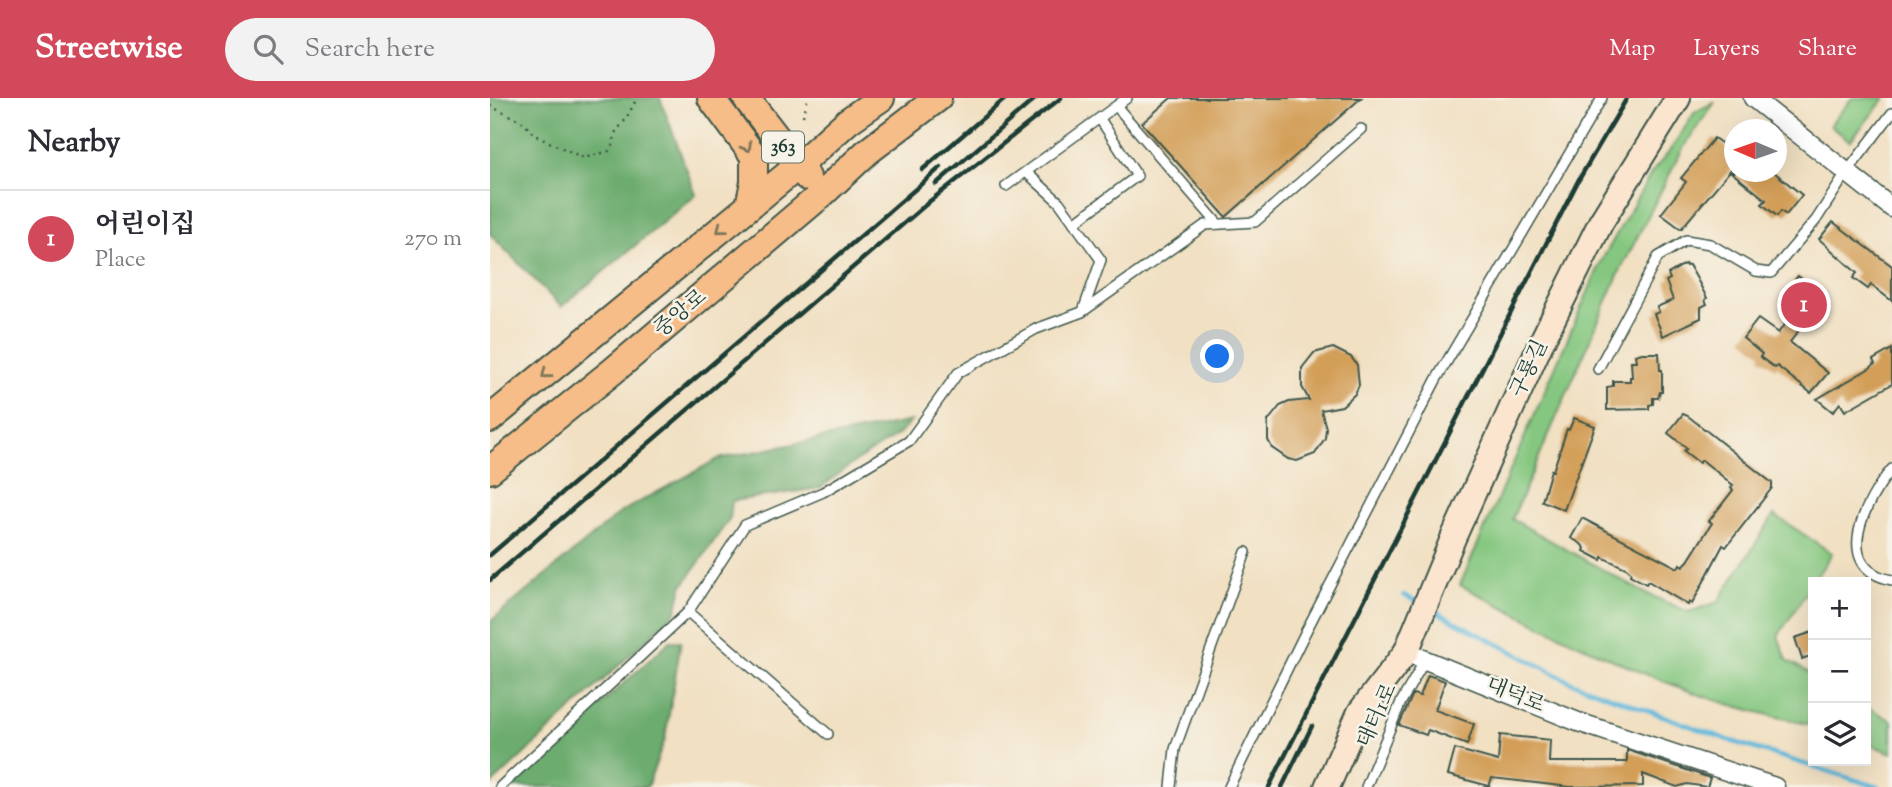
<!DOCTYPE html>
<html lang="en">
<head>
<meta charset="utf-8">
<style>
  :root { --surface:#fff; --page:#f2f2f3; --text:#2b2b33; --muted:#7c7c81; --line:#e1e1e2; --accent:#d1495b }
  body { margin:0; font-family:"Sorts Mill Goudy","Noto Serif KR",serif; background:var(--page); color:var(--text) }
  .controls { position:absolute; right:21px; bottom:21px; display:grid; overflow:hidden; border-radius:0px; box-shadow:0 7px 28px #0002 }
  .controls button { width:63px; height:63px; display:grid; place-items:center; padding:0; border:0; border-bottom:2px solid var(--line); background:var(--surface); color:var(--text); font:35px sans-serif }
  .compass { position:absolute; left:1234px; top:21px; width:63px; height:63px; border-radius:50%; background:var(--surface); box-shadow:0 7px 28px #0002; rotate:272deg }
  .you { position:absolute; left:728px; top:259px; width:24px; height:24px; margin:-18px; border:5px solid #fff; border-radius:50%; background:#1a73e8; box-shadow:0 0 0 10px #1a73e833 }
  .badge { display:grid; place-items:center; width:46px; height:46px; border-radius:50%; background:var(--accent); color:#fff; font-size:23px; font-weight:700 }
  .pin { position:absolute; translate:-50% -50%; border:4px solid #fff; box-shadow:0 2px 7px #0006 }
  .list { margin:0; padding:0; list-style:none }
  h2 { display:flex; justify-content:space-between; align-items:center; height:91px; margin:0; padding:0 28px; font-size:30px }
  h2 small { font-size:23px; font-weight:400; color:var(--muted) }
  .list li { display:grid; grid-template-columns:46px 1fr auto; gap:21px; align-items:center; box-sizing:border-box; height:98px; padding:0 28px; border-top:2px solid var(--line) }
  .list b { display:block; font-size:26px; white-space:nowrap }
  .list p { margin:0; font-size:23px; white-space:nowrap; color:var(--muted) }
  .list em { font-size:23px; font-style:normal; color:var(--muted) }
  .icon { flex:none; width:38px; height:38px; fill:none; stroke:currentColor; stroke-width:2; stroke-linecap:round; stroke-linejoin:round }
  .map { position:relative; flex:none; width:1402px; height:689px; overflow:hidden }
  header { display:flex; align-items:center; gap:42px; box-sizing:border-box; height:98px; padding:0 35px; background:var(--accent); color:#fff }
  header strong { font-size:33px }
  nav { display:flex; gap:38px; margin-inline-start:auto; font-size:24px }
  .search { width:490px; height:63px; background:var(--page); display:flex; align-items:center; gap:18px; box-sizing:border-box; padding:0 24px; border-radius:38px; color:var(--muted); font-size:26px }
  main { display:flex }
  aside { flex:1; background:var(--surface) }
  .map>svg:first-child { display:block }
  .green { fill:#85c780; stroke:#52825a; stroke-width:2 }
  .forest { fill:#6cac6e; stroke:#467451; stroke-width:2 }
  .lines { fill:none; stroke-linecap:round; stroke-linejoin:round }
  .stream { stroke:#5eb8dc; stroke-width:4.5 }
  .building { fill:#d39f59 }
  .lane-casing { stroke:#3e5549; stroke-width:12 }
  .street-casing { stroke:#3e5549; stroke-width:21 }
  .secondary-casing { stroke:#3e5549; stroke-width:28 }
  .primary-casing { stroke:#3e5549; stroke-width:30 }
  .path { stroke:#3e5549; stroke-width:2.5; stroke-dasharray:2 5; stroke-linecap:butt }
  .lane { stroke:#fff; stroke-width:9 }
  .street { stroke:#fff; stroke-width:18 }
  .secondary { stroke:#fce5cf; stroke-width:24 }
  .primary { stroke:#f7bd88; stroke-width:26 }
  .rail { stroke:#1f3d34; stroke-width:4.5 }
  .oneway { stroke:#80775a }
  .labels { text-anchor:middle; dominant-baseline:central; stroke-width:5; stroke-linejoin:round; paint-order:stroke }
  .shield { fill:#f7f3e8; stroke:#60746a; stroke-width:2 }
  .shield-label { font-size:19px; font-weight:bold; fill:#1f3d34 }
  .street-label { font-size:21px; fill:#1f3d34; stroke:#f7f3e8 }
</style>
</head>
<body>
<header>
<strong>Streetwise</strong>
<div class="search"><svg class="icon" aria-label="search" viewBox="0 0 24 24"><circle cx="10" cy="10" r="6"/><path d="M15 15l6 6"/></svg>Search here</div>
<nav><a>Map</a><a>Layers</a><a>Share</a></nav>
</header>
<main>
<aside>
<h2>Nearby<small></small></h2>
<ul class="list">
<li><span class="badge">1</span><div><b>어린이집</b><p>Place</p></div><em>270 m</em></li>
</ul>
</aside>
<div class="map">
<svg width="1402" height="689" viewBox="0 0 1402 689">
  <rect width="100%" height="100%" fill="#f7f3e8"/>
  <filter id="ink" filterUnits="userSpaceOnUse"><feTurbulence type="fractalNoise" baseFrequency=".0143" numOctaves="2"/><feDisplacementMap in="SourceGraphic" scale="14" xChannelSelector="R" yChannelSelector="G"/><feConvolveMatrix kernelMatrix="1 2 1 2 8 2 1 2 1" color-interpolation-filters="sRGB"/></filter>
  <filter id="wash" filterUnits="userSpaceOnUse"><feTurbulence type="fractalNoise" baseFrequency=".00686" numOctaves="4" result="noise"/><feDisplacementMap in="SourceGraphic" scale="28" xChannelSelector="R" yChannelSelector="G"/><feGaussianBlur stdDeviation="1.57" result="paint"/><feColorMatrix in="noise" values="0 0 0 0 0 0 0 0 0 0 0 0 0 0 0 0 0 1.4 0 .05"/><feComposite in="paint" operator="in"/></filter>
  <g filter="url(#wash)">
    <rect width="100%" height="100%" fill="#f1e0c2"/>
    <!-- green -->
    <g class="green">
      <polygon points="1362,0 1395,0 1360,43 1340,27"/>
      <path d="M1225 4 1193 50 1129 175 1022 421 1153 494 1199 514 1228 504 1284 417 1342 455 1288 538 1297 562 1323 577V627C1281 618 1239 608 1199 593 1120 564 1045 525 970 487L1112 162 1162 74 1180 53 1205 14Z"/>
      <polygon points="1376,608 1402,623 1402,655 1376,645"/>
    </g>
    <!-- forest -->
    <g class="forest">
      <polygon points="0,0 170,0 206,97 71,209 0,136"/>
      <polygon points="421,323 409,336 362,366 330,390 242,403 240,420 192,489 186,514 0,688 0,524 131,414 228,361"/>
      <polygon points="180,543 191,543 175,641 157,689 21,689"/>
    </g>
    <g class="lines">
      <!-- stream -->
      <g class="stream">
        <polyline points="914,497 929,505"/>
        <polyline points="943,512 1081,584 1241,643 1388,689"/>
      </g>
    </g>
    <g id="blocks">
      <!-- building -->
      <g class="building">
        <polygon points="681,0 871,0 736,119 652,25"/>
        <polygon points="1224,40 1244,54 1244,68 1191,131 1171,116 1196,84 1191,80"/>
        <polygon points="1241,74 1284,74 1312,97 1296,117 1291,113 1287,118 1272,106 1276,102"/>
        <polygon points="1343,124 1402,168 1402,203 1381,187 1378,191 1363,180 1367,175 1329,141"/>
        <polygon points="1195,166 1196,168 1199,167 1207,181 1217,200 1215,202 1217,206 1211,209 1211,220 1173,238 1164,216 1169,214 1167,209 1183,202 1176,183 1180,181 1178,176"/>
        <polygon points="1308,178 1335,199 1300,244 1338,275 1321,295 1287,268 1285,270 1270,259 1272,256 1253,240 1268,221 1288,235 1306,213 1290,200"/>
        <polygon points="843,250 861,259 867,267 869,287 865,296 852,308 831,312 836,330 835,340 825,356 807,363 798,361 782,350 778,342 778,323 790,308 799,304 819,302 812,289 812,270 824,255"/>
        <polygon points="1402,251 1402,286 1355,313 1350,305 1343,314 1327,301 1380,270 1385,266 1383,262"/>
        <polygon points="1152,255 1169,255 1170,272 1172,272 1172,294 1170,294 1168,300 1163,300 1163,306 1159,307 1159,311 1117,312 1117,289 1123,288 1123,283 1140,283 1140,279 1142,279 1141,263 1146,263 1145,257"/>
        <polygon points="1193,316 1198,318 1262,369 1282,385 1282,390 1236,449 1233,447 1202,506 1199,504 1198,507 1158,483 1156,486 1140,477 1141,474 1136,470 1112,459 1111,462 1094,453 1095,450 1090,445 1081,440 1092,420 1188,470 1190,466 1193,468 1198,463 1222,425 1219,423 1243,392 1241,390 1243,387 1212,362 1209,365 1194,353 1197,350 1178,335"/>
        <polygon points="1084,320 1105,328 1074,412 1052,403 1061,372 1063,373 1077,331 1079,332"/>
        <polygon points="1323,534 1323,557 1312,561 1305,540"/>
        <polygon points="938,577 955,583 945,612 984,626 977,647 938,632 936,637 909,627 923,596 930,598"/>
        <polygon points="1010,637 1060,642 1059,664 1137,664 1137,652 1220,680 1217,689 1197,686 1187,689 1153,676 1153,688 1080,689 1002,680 999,688 958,677 965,651 1008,663"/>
      </g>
    </g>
  </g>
  <g filter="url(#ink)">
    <use href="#blocks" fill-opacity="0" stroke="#3e5549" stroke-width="2"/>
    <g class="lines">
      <!-- lane casing -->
      <g class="lane-casing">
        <g id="lane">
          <polyline points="627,9 728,126"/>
          <polyline points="536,74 569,104 611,162 593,213"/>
          <polyline points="516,88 637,0"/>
          <polyline points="584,125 647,78 610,21"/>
          <polyline points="1108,271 1168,159 1196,142 1220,146 1266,173 1281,175 1326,122 1357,74 1402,15"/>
          <path d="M1402 371C1376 401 1340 470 1402 482"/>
          <polyline points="198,514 338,636"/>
          <polyline points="10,689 198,514 255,427 333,394 419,343 468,275 546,231 592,214 715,127 765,124 871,31"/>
          <polyline points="681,689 685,651 756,454"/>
          <polyline points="739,689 814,537 946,282 1112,0"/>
          <polyline points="876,689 911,604 935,562"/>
        </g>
      </g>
      <!-- street casing -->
      <g class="street-casing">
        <g id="street">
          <polyline points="1263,0 1402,110"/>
          <polyline points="916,554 1088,624 1285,689"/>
        </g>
      </g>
      <!-- secondary casing -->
      <g class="secondary-casing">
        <polyline id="secondary" points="837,689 870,614 916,554 964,438 1051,245 1111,124 1188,0"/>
      </g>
      <!-- primary casing -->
      <g class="primary-casing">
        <g id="primary">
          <polyline points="221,0 264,58 264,84 259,108"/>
          <polyline points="256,0 317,79"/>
          <polyline points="0,321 308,68 358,23 391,0"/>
          <polyline points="0,372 123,273 332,96 377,54 448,0"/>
        </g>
      </g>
      <!-- path -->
      <g class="path">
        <polyline points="0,8 31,23 48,39 94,60 119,53 123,48 125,35 136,21 147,0"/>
        <polyline points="313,18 318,0"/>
      </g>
      <!-- lane -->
      <use href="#lane" class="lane"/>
      <!-- street -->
      <use href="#street" class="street"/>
      <!-- secondary -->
      <use href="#secondary" class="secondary"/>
      <!-- primary -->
      <use href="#primary" class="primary"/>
      <!-- rail -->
      <g class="rail">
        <polyline points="432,72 516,0"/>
        <polyline points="446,86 546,0"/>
        <polyline points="0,457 451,69"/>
        <polyline points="0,482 440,103 571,0"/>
        <polyline points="779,689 1088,83 1137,0"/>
        <polyline points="792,689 822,628"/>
      </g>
    </g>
    <!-- one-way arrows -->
    <defs><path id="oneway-chevron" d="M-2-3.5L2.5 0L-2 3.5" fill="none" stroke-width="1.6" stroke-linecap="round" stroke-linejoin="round" transform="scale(1.75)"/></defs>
    <g class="oneway">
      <use href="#oneway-chevron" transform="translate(257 49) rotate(59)"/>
      <use href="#oneway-chevron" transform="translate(231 131) rotate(141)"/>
      <use href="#oneway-chevron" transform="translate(56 276) rotate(141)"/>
    </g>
  </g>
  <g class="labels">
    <!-- shield labels -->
    <rect class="shield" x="272" y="33.5" width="42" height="31" rx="5"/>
    <g class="shield-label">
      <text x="293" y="49">363</text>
    </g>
    <!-- street labels -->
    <g class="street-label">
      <text transform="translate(191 216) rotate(-40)">중앙로</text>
      <text transform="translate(1040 271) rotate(-65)">구룡길</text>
      <text transform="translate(1025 598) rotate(22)">대덕로</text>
      <text transform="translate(888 618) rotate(-66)">대터1로</text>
    </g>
  </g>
</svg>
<div class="controls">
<button>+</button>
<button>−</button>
<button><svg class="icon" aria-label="layers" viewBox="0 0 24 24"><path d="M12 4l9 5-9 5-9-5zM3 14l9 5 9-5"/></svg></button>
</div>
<svg class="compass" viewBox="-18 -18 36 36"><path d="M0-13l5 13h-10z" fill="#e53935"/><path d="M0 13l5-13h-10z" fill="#7c7c81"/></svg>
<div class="you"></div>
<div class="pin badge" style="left:1314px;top:207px">1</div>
</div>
</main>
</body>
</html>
